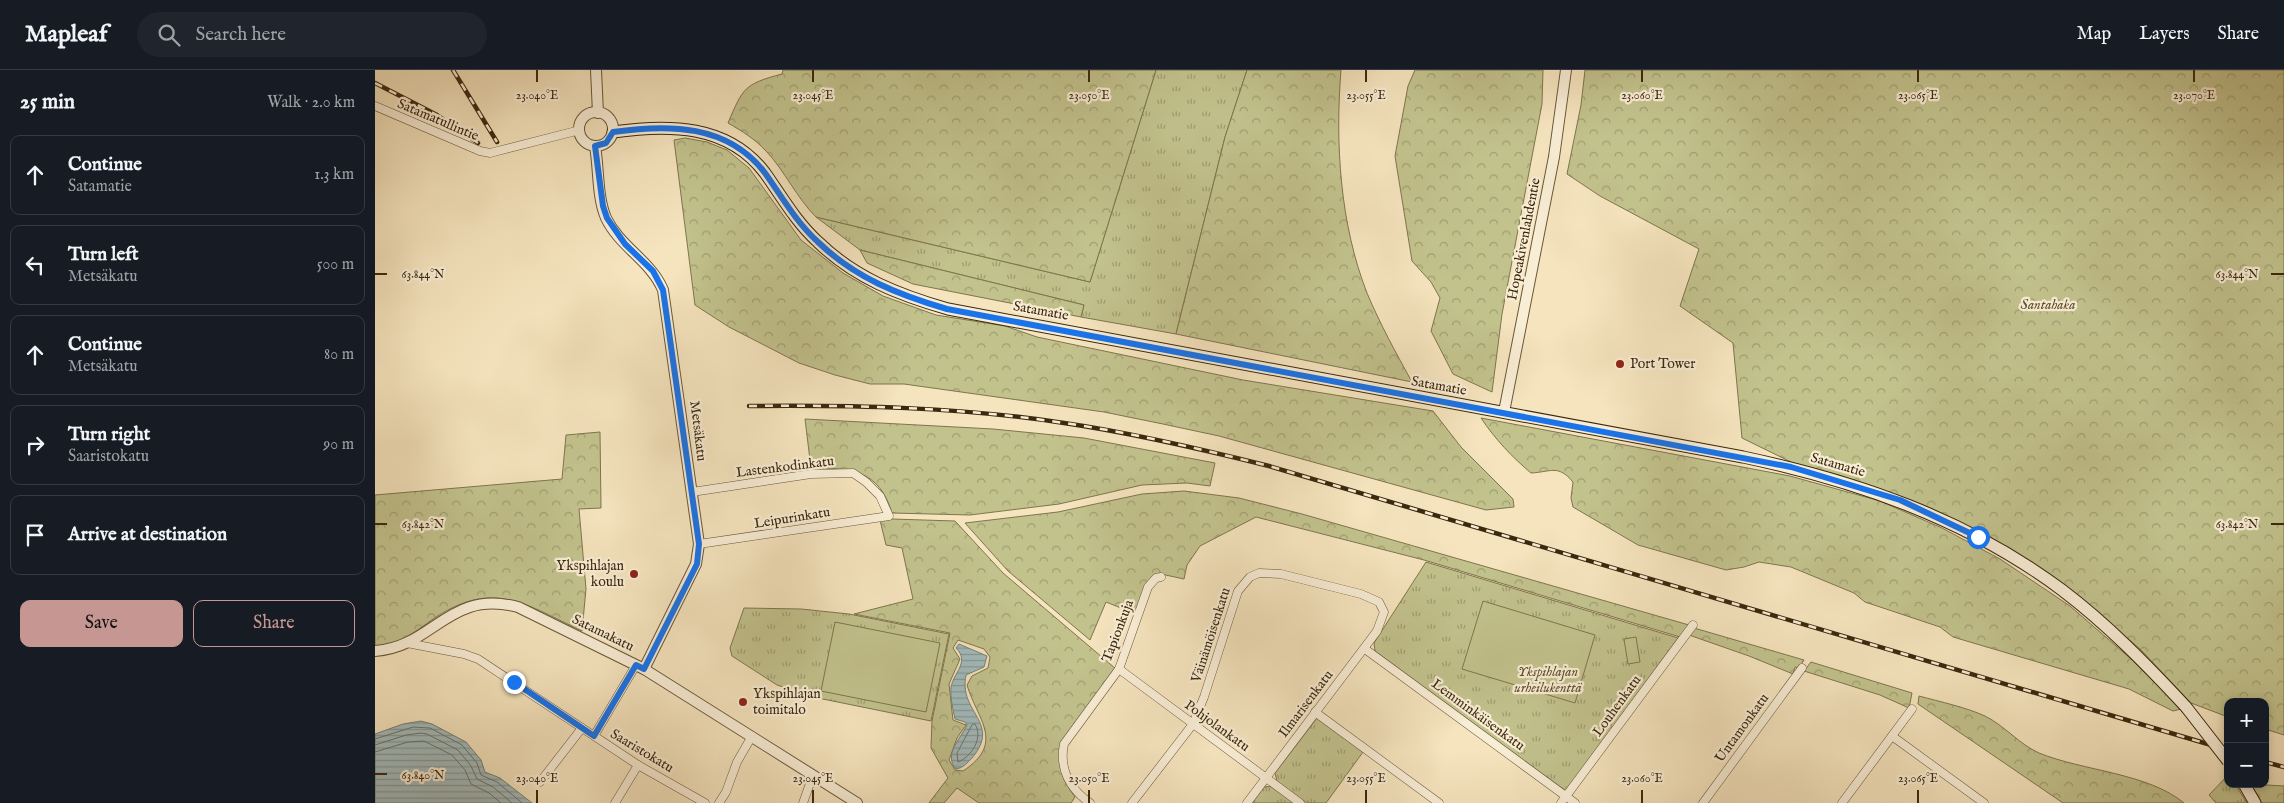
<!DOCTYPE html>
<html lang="en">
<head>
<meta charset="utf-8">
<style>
  :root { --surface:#171b24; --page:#20242c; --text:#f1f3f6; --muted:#9ea1a6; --line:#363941; --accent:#c59692 }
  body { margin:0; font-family:"IM FELL English",serif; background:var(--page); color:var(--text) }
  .controls { position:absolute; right:15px; bottom:15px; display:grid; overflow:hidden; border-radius:10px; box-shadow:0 2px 8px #0003 }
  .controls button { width:45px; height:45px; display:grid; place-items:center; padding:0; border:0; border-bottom:1px solid var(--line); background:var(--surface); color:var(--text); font:25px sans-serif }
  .stop { position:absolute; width:15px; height:15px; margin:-11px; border:4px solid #1a73e8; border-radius:50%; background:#fff }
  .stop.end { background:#1a73e8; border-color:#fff; box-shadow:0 1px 5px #0008 }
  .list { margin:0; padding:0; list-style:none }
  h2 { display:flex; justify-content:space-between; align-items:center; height:65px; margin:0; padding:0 20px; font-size:21px }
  h2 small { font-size:16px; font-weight:400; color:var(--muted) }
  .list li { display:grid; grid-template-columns:32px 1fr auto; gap:15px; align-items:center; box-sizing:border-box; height:80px; margin:0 10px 10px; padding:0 10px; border:1px solid var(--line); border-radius:10px }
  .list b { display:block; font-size:19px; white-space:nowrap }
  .list p { margin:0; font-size:16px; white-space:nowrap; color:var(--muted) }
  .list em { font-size:16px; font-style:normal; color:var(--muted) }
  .actions { display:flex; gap:10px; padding:15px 20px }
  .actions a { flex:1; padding:11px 0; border:1px solid var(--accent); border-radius:10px; text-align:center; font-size:18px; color:var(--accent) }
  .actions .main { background:var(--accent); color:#111 }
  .icon { flex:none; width:28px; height:28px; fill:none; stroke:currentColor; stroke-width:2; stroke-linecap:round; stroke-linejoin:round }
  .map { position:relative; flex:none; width:1909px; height:733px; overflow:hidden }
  header { display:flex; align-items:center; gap:30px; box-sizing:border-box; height:70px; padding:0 25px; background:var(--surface); border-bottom:1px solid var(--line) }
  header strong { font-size:24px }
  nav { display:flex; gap:28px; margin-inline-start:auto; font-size:18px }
  .search { width:350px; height:45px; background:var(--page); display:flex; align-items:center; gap:12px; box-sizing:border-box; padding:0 18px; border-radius:28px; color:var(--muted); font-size:19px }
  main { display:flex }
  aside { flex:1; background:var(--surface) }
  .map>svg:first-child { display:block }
  .grass { fill:url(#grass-tufts); stroke:#7f754d }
  .forest { fill:url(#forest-crowns); stroke:#7f754d; fill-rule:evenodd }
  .garden { fill:#c2c28d; stroke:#7f754d }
  .water { fill:url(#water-rules); stroke:#798077 }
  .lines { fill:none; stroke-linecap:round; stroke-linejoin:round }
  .shore { stroke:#6f7265; stroke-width:1 }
  .minor-casing { stroke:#6a5739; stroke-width:9 }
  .tertiary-casing { stroke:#6a5739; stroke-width:12 }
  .secondary-casing { stroke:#3c280d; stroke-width:13 }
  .minor { stroke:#f8edd5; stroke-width:8 }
  .tertiary { stroke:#f8edd5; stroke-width:10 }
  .secondary { stroke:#f8edd5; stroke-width:11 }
  .rail-casing { stroke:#3c280d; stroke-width:4.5 }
  .rail { stroke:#f8edd5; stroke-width:2.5; stroke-dasharray:8; stroke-linecap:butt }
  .secondary-bridge-casing { stroke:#3c280d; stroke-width:13; stroke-linecap:butt }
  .secondary-bridge { stroke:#f8edd5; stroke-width:11 }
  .route { stroke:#1a73e8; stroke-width:6 }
  .ticks { fill:none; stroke:#3c280d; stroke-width:2 }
  .poi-dot { fill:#8f2418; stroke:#f8edd5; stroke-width:2 }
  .labels { text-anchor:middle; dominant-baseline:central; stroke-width:4.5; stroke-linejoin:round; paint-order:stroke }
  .street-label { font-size:14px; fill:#3c280d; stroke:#f8edd5 }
  .park-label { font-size:14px; font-style:italic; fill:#5e4e2d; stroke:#f8edd5 }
  .poi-label { font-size:14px; fill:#3c280d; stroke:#f8edd5; text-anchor:start }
  .ticks-label { font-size:12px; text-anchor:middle; fill:#3c280d; stroke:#f8edd5; stroke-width:4.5; stroke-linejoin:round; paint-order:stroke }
</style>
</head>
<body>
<header>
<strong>Mapleaf</strong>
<div class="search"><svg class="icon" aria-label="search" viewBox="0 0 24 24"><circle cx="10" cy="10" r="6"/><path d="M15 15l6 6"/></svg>Search here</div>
<nav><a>Map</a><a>Layers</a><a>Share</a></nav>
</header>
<main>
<aside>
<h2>25 min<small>Walk · 2.0 km</small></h2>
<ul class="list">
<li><svg class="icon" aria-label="ahead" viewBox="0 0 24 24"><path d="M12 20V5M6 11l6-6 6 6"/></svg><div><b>Continue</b><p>Satamatie</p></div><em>1.3 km</em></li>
<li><svg class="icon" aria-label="left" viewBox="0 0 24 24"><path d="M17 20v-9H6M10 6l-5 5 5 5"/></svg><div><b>Turn left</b><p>Metsäkatu</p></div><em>500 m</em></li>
<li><svg class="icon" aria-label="ahead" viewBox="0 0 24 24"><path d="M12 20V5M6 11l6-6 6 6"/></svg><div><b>Continue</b><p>Metsäkatu</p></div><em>80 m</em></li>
<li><svg class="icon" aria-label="right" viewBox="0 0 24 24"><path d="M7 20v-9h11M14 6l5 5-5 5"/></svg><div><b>Turn right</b><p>Saaristokatu</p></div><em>90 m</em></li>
<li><svg class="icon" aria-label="arrive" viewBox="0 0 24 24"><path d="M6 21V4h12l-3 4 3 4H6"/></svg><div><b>Arrive at destination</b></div></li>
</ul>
<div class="actions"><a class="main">Save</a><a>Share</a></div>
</aside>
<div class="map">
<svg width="1909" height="733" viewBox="0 0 1909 733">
  <defs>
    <pattern id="grass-tufts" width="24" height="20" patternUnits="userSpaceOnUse" patternTransform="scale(1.25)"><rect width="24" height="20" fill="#c2c28d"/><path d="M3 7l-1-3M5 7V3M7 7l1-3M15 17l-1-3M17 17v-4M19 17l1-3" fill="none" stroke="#9f9e72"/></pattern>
    <pattern id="forest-crowns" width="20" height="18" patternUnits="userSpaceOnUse" patternTransform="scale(1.25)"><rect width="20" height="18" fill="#c2c28d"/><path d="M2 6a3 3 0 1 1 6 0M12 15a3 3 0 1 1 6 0" fill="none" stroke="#9f9e72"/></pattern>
    <pattern id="water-rules" width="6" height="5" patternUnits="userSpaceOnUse" patternTransform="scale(1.25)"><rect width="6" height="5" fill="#a2bbbd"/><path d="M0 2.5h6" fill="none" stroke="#859898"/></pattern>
  </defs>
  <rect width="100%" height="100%" fill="#f5e4be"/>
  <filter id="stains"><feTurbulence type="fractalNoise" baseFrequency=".004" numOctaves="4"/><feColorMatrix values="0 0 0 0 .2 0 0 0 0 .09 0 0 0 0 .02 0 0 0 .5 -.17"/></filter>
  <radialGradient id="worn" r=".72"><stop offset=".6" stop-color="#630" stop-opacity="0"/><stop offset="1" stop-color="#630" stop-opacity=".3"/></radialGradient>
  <!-- grass -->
  <g class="grass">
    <polygon points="781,0 872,0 850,67 801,264 706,247 709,235 485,180 441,147 715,212"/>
    <polygon points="1051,492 1303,568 1191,721 1000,581 999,573"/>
    <polygon points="369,538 426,539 474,544 574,564 556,651 438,627 402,615 357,586 355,578"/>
    <polygon points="942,648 988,682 951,733 932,733 902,711 900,703"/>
    <polygon points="1853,705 1853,714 1860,714 1872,733 1841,733 1834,725"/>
    <polygon points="898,716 920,733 877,733 889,717"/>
  </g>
  <!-- forest -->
  <g class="forest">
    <path d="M408 0H781L715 212 441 147C421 127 410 101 391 81 380 69 367 61 353 53 368 18 369 14 407 4Z"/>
    <path d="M872 0H966C960 73 965 154 992 223 1005 254 1021 283 1037 312L801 264 850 67Z"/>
    <polygon points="1040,0 1168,0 1167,34 1127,244 1117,322 1078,304 1056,261 1065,228 1056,212 1037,191 1020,86 1033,16"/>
    <polygon points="1210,0 1909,0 1909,665 1890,659 1890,632 1853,632 1853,647 1816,633 1765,579 1695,520 1568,445 1510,421 1464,405 1418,393 1367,368 1358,273 1305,236 1324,179 1225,126 1192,104 1206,35"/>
    <polygon points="310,68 332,72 352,80 374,98 426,170 468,203 508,226 561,245 630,256 662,267 868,310 1058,341 1086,377 1138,429 1139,437 1111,440 844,366 788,354 729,342 529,314 495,314 460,305 424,293 354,257 320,235 299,70"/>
    <polygon points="485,180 709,235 706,247 538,214 492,193"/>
    <path d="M1106 348 1415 406 1505 431 1567 458 1625 489 1695 536 1756 589 1806 639 1798 641 1754 619 1578 567 1565 557 1490 532 1479 523 1416 497 1384 492 1369 497 1351 500 1263 475 1198 437 1196 428 1198 412C1183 394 1176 402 1156 403 1137 387 1120 369 1106 348Z"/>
    <path d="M430 349 618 359 709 368 840 393 835 416 812 413 767 415 684 434 595 445 517 443C504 399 475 398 436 398Z"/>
    <path d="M225 362 226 438 204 439 211 519 207 561C151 535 120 509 61 547 49 555 36 566 23 572 16 575 7 575 0 577V425L187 409 191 365Z"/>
    <polygon points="809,421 864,428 927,444 1314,555 1305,567 1049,490 881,447 825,476 812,495 809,509 786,504 779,507 761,544 731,532 715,570 633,501 590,453 683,442 767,424"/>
    <path d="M517 449 580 451 628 503 741 599C730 613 719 628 708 642 684 672 674 693 700 727L696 733H604L582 718 569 733H554L573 708 556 678 557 651 575 563 479 544 538 529 527 478 511 475 505 450ZM583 570 609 579 615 587 613 598 597 606 592 615C602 649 631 673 588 701L580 700 574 690 582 668 591 655 578 650 574 614 585 589 578 578Z"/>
    <polygon points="1319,558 1429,590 1424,598 1420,597 1418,604 1374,586 1314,565"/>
    <polygon points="1436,592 1537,623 1534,638 1505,625 1429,601"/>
    <path d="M1544 626C1566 632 1590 637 1610 646 1630 656 1644 674 1664 683 1708 701 1773 703 1809 733H1688L1543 634Z"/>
    <polygon points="1876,714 1909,716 1909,733 1887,733"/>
  </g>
  <!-- garden -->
  <g class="garden">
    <polygon points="1108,531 1220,565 1200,633 1087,599"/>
    <polygon points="460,552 565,573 551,642 446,621"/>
    <polygon points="1261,567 1265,592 1253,594 1249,569"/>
  </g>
  <!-- water -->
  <g class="water">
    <path d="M584 574 612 586 609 597 591 605C583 643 627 652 597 688 592 693 588 698 581 699 568 685 586 668 592 655L590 652 580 649C578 639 575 627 576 617 579 602 595 592 581 578Z"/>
    <polygon points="46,651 57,654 91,672 106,690 110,702 125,708 157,733 0,733 0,664 28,654"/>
  </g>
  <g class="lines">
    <!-- shore -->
    <g class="shore">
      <path d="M600 654C609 668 596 687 583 692L582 683 597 655Z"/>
      <polyline points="0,669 38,657 55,658 87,675 102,693 106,705 122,712 147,733"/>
      <polyline points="0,675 31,665 46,663 52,664 83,680 96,696 102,709 118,717 137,733"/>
      <polyline points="0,682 33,672 49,671 77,685 90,700 96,714 114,723 126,733"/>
    </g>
    <!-- minor casing -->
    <g class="minor-casing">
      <g id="minor">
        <polyline points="0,36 105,81 115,83 205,60"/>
        <polyline points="317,422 436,404 478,403 491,412 505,426 514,446 324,474"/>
        <polyline points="32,573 89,584 103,589 263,695 330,733"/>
        <polyline points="990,579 1200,733"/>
        <polyline points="744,599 925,733"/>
        <polyline points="940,642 1064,733"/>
        <polyline points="219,666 261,595"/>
        <polyline points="1517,666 1609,733"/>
        <polyline points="165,712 207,658"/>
        <polyline points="240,733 263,695"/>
        <polyline points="344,733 351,722 362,692 377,666"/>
        <polyline points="428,733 438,705"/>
        <path d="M715 733C695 719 684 699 689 674L744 599 773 517 781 508 786 507"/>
        <polyline points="757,733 818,654 829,627 863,521 875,507 884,503 906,504 986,524 1004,532 1009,542 1002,561 872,733"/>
        <polyline points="1186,733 1318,555"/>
        <polyline points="1328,733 1427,598"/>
        <polyline points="1467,733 1537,639"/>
      </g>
    </g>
    <!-- tertiary casing -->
    <g class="tertiary-casing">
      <g id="tertiary">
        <polyline points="221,0 223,43"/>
        <circle cx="221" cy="59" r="17"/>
        <path d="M220 76C224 99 222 127 231 148 245 177 276 191 288 220L324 474 321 494 269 599"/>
        <polyline points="1129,342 1179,87 1191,0"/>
        <path d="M0 581C59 577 73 519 143 537L269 599 482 733"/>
      </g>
    </g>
    <!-- secondary casing -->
    <g class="secondary-casing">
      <g id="secondary">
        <path d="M238 62C293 54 353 54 390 103 407 127 421 152 443 172 480 208 524 225 573 239L1368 387C1482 411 1592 449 1687 520 1732 554 1772 595 1811 637"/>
        <polyline points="1869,714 1880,733"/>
      </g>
    </g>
    <!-- minor -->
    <use href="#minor" class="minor"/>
    <!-- tertiary -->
    <use href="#tertiary" class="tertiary"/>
    <!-- secondary -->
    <use href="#secondary" class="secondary"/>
    <!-- rail casing -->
    <g class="rail-casing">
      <g id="rail">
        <polyline points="78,0 122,72"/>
        <polyline points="0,13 62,45 103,73"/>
        <path d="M374 336C479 335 585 337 689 353 758 363 826 379 894 396L1853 680"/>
        <polyline points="1890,692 1909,697"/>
      </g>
    </g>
    <!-- rail -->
    <use href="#rail" class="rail"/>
    <!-- secondary-bridge casing -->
    <g class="secondary-bridge-casing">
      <polyline id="secondary-bridge" points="1811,637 1853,691"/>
    </g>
    <!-- secondary-bridge -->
    <use href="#secondary-bridge" class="secondary-bridge"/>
  </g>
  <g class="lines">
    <!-- route -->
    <path class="route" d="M139 612 219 666 261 595 269 599 322 494 324 474 288 220 278 201 250 174 232 148 228 136 220 76 231 73 238 62C293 54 353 54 390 103 407 127 421 152 443 172 480 208 524 225 572 239L1416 397 1525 430 1603 467"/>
  </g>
  <!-- ticks -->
  <path class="ticks" d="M162 0V12M438 0V12M714 0V12M991 0V12M1267 0V12M1543 0V12M1819 0V12M0 204H12M1896 204H1909M0 454H12M1896 454H1909M0 704H12M162 720V733M438 720V733M714 720V733M991 720V733M1267 720V733M1543 720V733"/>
  <!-- markers -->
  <g class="poi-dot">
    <circle cx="1245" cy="294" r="5"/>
    <circle cx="259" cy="504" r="5"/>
    <circle cx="368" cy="632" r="5"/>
  </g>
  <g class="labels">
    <!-- street labels -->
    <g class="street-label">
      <text transform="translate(63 50) rotate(23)">Satamatullintie</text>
      <text transform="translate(1149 169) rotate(-79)">Hopeakivenlahdentie</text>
      <text transform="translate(666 241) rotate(10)">Satamatie</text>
      <text transform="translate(1064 316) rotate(10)">Satamatie</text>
      <text transform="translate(323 361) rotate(83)">Metsäkatu</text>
      <text transform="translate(1463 395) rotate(16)">Satamatie</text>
      <text transform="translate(410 397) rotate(-7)">Lastenkodinkatu</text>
      <text transform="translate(417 448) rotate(-9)">Leipurinkatu</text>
      <text transform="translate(743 561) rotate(-69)">Tapionkuja</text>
      <text transform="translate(228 563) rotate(26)">Satamakatu</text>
      <text transform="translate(836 565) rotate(-72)">Väinämöisenkatu</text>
      <text transform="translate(931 634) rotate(-53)">Ilmarisenkatu</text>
      <text transform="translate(1242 636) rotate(-54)">Louhenkatu</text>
      <text transform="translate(1103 645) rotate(36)">Lemminkäisenkatu</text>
      <text transform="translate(842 656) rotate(36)">Pohjolankatu</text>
      <text transform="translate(1367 658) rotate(-54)">Untamonkatu</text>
      <text transform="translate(267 681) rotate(31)">Saaristokatu</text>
    </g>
    <!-- park labels -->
    <g class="park-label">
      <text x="1673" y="235">Santahaka</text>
      <text x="1173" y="602">Ykspihlajan<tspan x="1173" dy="16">urheilukenttä</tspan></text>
    </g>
    <!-- poi labels -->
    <g class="poi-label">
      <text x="1255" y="294">Port Tower</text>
      <text x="249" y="496" text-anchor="end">Ykspihlajan<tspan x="249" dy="16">koulu</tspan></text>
      <text x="378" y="624">Ykspihlajan<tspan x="378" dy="16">toimitalo</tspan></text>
    </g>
  </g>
  <g class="ticks-label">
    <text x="162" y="29">23.040°E</text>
    <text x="438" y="29">23.045°E</text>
    <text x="714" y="29">23.050°E</text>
    <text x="991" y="29">23.055°E</text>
    <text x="1267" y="29">23.060°E</text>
    <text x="1543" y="29">23.065°E</text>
    <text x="1819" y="29">23.070°E</text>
    <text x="48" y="208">63.844°N</text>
    <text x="1862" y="208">63.844°N</text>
    <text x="48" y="458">63.842°N</text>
    <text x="1862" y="458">63.842°N</text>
    <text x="48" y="709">63.840°N</text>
    <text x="162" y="712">23.040°E</text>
    <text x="438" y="712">23.045°E</text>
    <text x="714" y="712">23.050°E</text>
    <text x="991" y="712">23.055°E</text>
    <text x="1267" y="712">23.060°E</text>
    <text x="1543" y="712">23.065°E</text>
  </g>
  <rect width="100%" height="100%" filter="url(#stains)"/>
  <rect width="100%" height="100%" fill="url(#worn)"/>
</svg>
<div class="controls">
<button>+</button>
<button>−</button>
</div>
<div class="stop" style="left:1603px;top:467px"></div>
<div class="stop end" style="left:139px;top:612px"></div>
</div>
</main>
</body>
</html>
